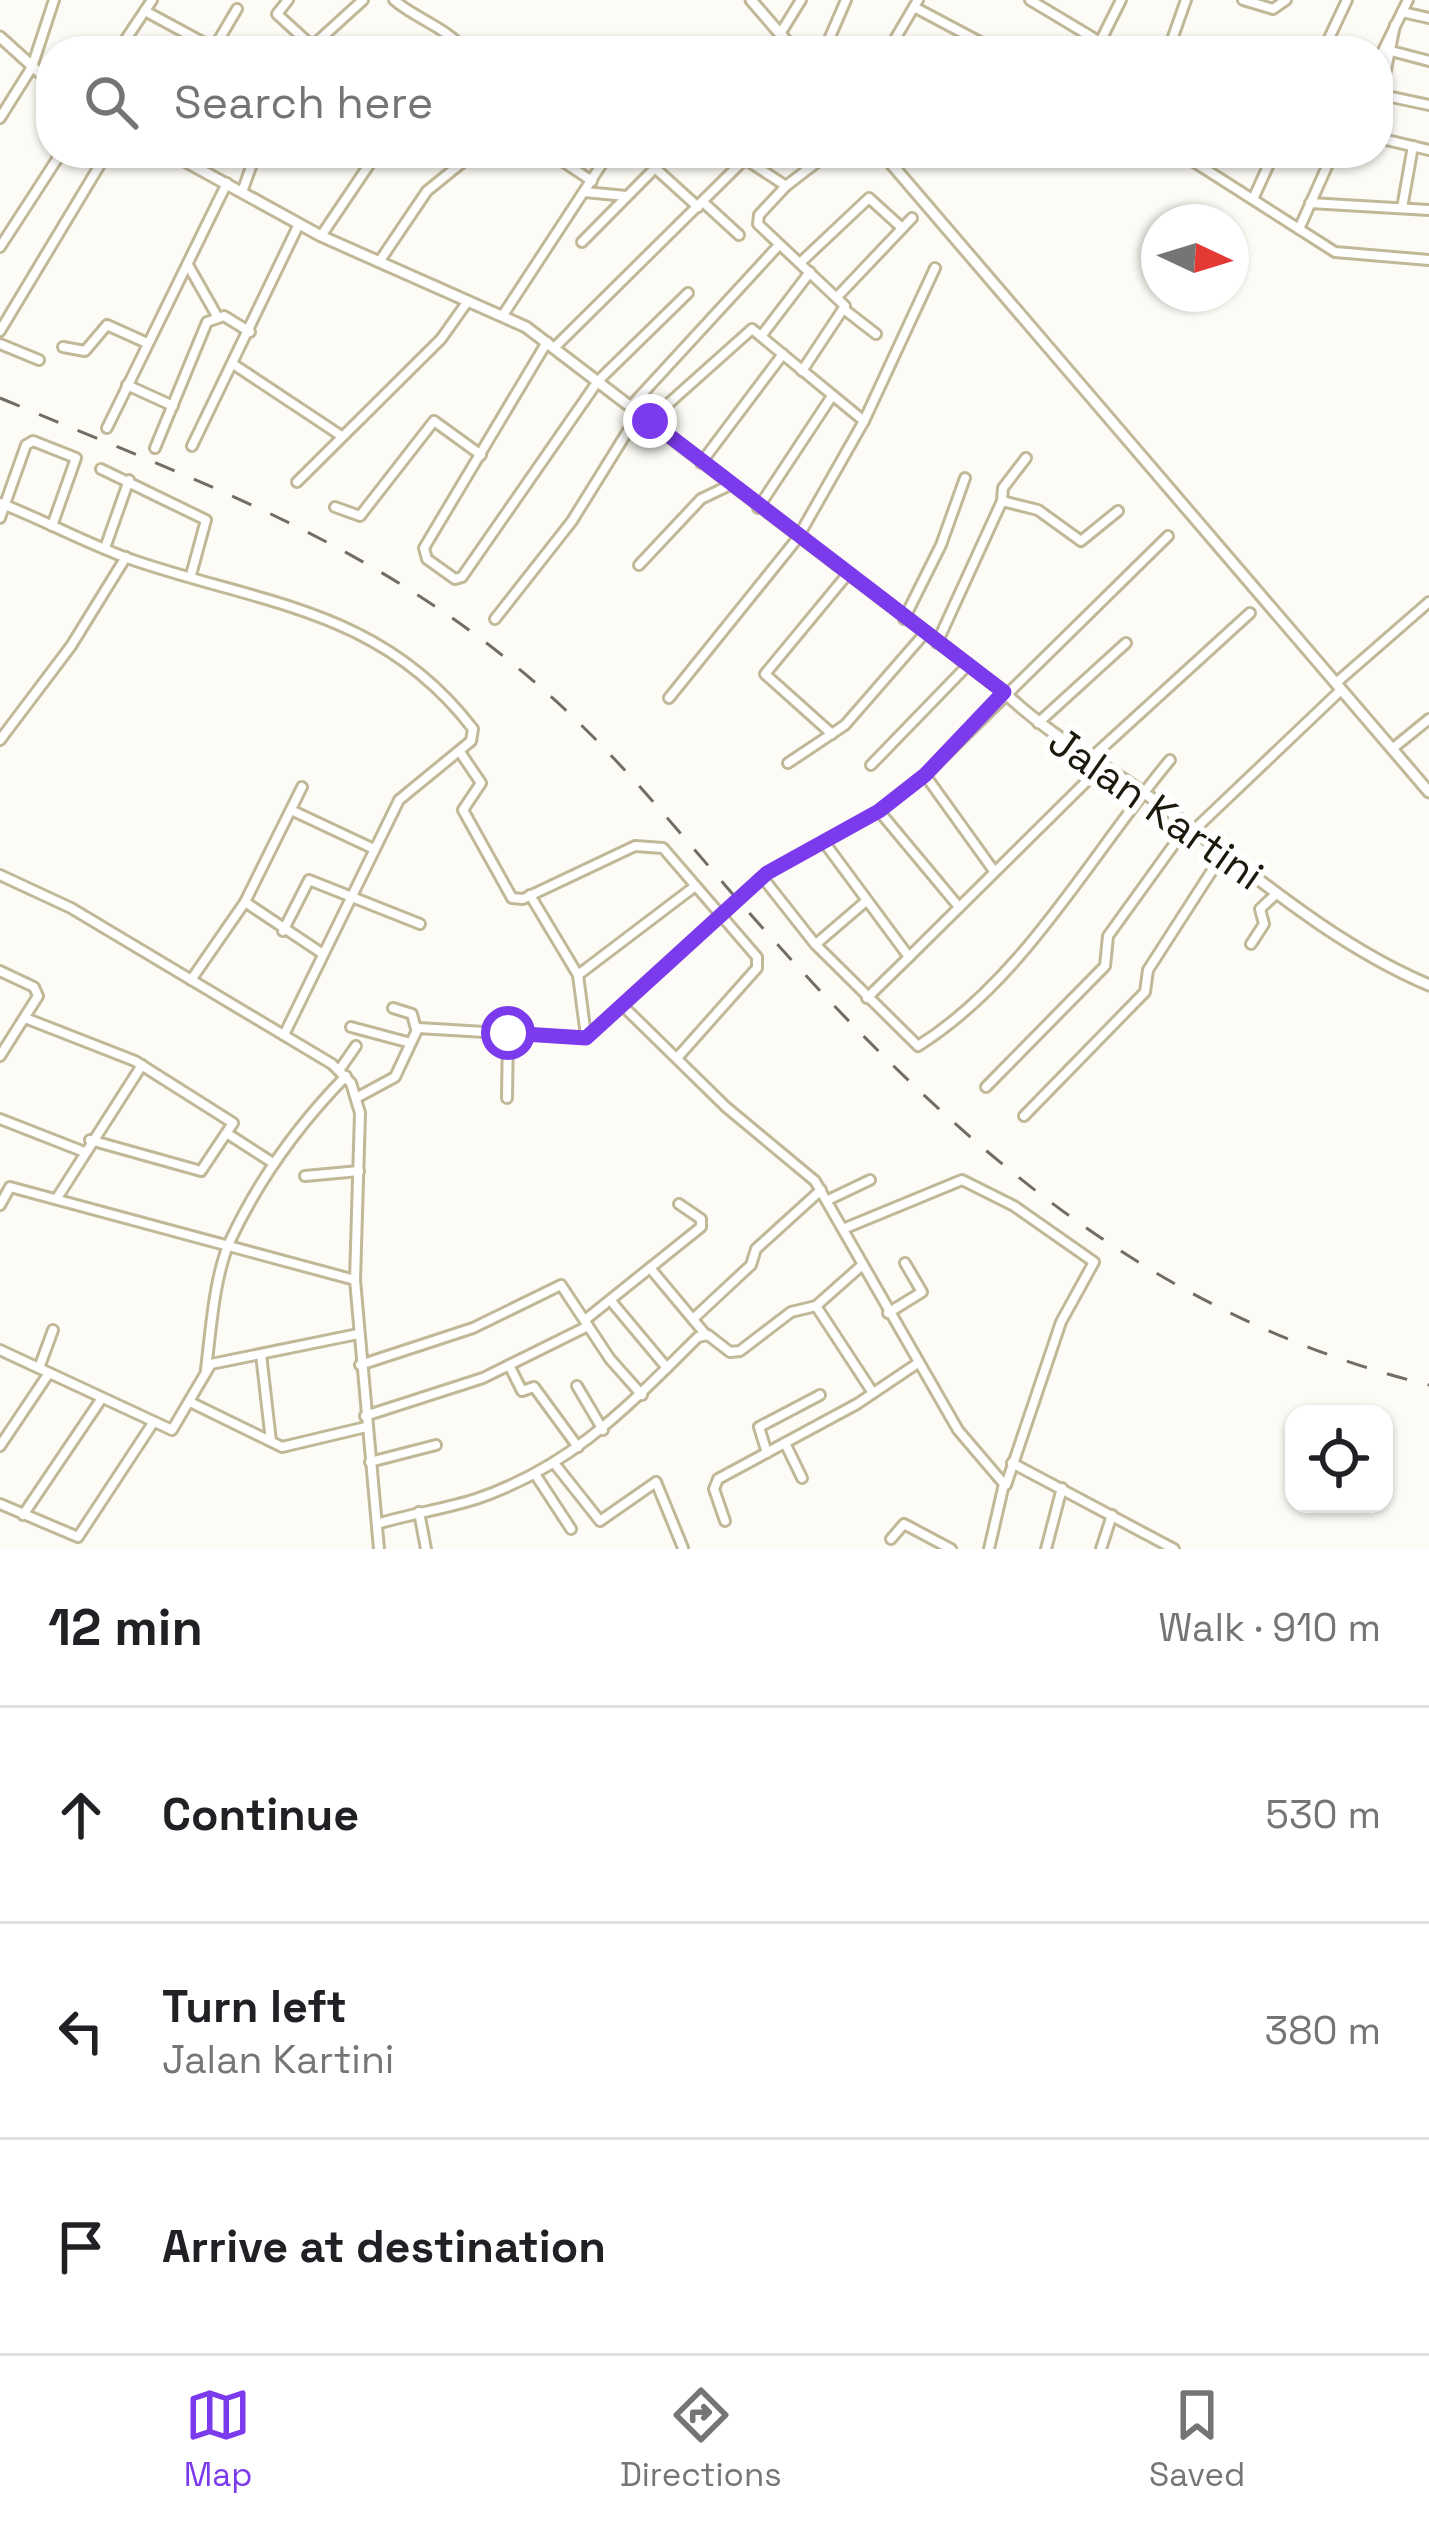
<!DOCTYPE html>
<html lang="en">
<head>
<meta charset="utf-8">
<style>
  :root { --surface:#fff; --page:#f2f2f2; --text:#202124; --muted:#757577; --line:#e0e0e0; --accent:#7c3aed }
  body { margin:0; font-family:"Space Grotesk",sans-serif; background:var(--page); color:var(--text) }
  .controls { position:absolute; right:36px; bottom:36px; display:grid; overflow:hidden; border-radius:24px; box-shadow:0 3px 9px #0004 }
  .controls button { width:108px; height:108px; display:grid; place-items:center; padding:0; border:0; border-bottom:3px solid var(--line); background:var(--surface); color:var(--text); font:60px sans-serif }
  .compass { position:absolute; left:1141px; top:204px; width:108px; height:108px; border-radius:50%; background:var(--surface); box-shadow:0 3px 9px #0004; rotate:94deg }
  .stop { position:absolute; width:36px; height:36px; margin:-27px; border:9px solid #7c3aed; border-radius:50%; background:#fff }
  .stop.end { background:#7c3aed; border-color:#fff; box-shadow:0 3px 12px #0008 }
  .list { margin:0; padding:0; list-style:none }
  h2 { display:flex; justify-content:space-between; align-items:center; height:156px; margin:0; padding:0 48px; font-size:51px }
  h2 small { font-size:39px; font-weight:400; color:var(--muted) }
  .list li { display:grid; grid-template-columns:78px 1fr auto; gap:36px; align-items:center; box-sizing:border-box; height:216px; padding:0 48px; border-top:3px solid var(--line) }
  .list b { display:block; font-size:45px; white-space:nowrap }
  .list p { margin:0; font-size:39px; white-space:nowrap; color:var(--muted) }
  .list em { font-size:39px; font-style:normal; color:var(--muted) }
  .icon { flex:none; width:66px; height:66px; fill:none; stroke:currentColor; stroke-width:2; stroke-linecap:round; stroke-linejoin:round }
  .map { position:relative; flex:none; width:1429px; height:1549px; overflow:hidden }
  .search { position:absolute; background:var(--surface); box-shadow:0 3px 9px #0004; left:36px; right:36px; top:36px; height:132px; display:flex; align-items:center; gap:30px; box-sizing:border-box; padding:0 42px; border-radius:48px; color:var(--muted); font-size:45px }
  .sheet { height:804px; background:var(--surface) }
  nav { display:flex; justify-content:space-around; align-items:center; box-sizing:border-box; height:168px; border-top:3px solid var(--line); background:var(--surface); font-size:33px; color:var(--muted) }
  nav a { display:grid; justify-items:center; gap:6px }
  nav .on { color:var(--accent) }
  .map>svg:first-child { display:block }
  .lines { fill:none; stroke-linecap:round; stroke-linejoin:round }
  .minor-casing { stroke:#c1b898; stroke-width:14 }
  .tertiary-casing { stroke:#c1b898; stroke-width:15 }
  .minor { stroke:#fff; stroke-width:8 }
  .tertiary { stroke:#fff; stroke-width:9 }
  .rail { stroke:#706d63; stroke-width:3; stroke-dasharray:21 21; stroke-linecap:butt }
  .route { stroke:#7c3aed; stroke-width:15 }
  .labels { text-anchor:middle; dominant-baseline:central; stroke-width:12; stroke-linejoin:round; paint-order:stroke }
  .street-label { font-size:42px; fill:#1c180c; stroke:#fff }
</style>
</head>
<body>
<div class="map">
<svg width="1429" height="1549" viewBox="0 0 1429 1549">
  <rect width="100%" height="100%" fill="#fdfbf5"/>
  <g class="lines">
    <!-- minor casing -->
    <g class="minor-casing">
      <g id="minor">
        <polyline points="288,0 277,14 312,46"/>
        <path d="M394 0C416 19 448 28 465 51"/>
        <polyline points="1030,0 1115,51"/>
        <polyline points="1243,0 1273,9 1286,0"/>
        <polyline points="914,7 997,51"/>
        <polyline points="145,11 219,51"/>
        <polyline points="1402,12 1429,18"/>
        <polyline points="780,34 801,0"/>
        <polyline points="1100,42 1121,0"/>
        <polyline points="214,48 237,9"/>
        <polyline points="118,51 152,0"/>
        <polyline points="307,51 363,0"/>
        <polyline points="824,51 846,0"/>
        <polyline points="888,51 918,0"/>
        <polyline points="1168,51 1186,0"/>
        <polyline points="1323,51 1347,0"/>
        <polyline points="1391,51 1429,61"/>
        <polyline points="1378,61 1408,0"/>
        <polyline points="1382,95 1429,105"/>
        <polyline points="1378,109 1395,25"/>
        <polyline points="0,118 32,67 54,0"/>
        <polyline points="1378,138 1429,150"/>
        <polyline points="550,153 592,181"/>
        <polyline points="1180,153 1335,252 1429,260"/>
        <polyline points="655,168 698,207"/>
        <polyline points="786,186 759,215 758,224 845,306 802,371"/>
        <polyline points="242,192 256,153"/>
        <polyline points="585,192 626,196"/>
        <polyline points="1254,197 1274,153"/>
        <polyline points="703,202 739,235"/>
        <polyline points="1310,203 1429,210"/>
        <polyline points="1402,208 1413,146"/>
        <polyline points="1299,229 1333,153"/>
        <polyline points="321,236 377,153"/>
        <polyline points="582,242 670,153"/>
        <polyline points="0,247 61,153"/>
        <polyline points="379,262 427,191 474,153"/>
        <polyline points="800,263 869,198 902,228"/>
        <polyline points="188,265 217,316"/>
        <polyline points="838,296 912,218"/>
        <polyline points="845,310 876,334"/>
        <polyline points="503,315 609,153"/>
        <polyline points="0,331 107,153"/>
        <polyline points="762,335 810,272"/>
        <polyline points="547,342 424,548 427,559 455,579 462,577 598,381 688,293"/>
        <polyline points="0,344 39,360"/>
        <polyline points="63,347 85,351 107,325 147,343"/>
        <polyline points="554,348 745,159 786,186 829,153"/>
        <polyline points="233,364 340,435"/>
        <polyline points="127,385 173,406"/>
        <polyline points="631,406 779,245"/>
        <polyline points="649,421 752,329 864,421"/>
        <polyline points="107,428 227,183"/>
        <polyline points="192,446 299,224"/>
        <polyline points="155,448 207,322 224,316 250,332"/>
        <polyline points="701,463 783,354"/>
        <polyline points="101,469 206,520 191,575"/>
        <polyline points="297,482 441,339 468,301"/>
        <polyline points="1002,501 1003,488 1026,458"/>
        <path d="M0 503C43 520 84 542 127 558 258 604 380 607 473 729L471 741 399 800 284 1035"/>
        <polyline points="335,507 360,516 434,421 481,455"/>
        <polyline points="758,508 832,396"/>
        <polyline points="0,518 26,445 33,441 76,458 52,526"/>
        <polyline points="105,548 129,480"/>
        <polyline points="639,565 701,499 728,486"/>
        <polyline points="495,619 572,521 639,413"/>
        <polyline points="904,619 941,545 965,478"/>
        <polyline points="937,643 1002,501 1038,510 1081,541 1118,511"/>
        <polyline points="1336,683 1429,602"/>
        <polyline points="669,698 797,539 864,421 935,268"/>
        <polyline points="1038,723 1126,643"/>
        <polyline points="832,734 765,674 846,576"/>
        <polyline points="0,740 71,646 126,557"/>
        <polyline points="1392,749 1429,719"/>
        <polyline points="460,752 481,783 463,810 512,898 523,899 635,846 663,848 757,957 757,968 677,1058"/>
        <polyline points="1091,758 1250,613"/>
        <polyline points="788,763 845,725 925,633"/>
        <polyline points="871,765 967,666"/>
        <polyline points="925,775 994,871"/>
        <polyline points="291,810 374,849"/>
        <polyline points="879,811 959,907"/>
        <polyline points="1194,830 1341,690"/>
        <polyline points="824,842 909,957 1103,765"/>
        <polyline points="0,875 71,908 332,1064 351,1083 360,1113 355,1280 379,1549"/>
        <path d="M763 878 815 944 918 1046C1024 980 1091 854 1170 760"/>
        <polyline points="530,895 578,975 586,1036"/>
        <polyline points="245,902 320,952"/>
        <polyline points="283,931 309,880 420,924"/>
        <polyline points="816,944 865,902"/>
        <polyline points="1251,944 1264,924 1260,909 1277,893"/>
        <polyline points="0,971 34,987 38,996 0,1056"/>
        <polyline points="578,975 694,887"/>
        <polyline points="191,980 245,902 302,787"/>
        <polyline points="867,998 909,957"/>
        <polyline points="393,1008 412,1014 416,1029"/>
        <polyline points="625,1008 726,1107 815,1181 958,1430 1004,1484 989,1549"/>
        <polyline points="25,1018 135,1061 233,1123 201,1171 90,1140"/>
        <polyline points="351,1027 407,1042"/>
        <polyline points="340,1069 356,1046"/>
        <polyline points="986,1087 1105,966 1108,936 1188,825"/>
        <polyline points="358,1097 395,1077 418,1028 586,1038 767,873 879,811 925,775 1168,536"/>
        <polyline points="507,1098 508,1033"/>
        <polyline points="1024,1116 1145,992 1148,970 1224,852"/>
        <polyline points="0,1119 82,1151"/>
        <polyline points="228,1134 273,1163"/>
        <polyline points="305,1176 359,1171"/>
        <polyline points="57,1198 142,1065"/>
        <polyline points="828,1200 870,1180"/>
        <polyline points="0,1205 10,1187 355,1280"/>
        <polyline points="843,1229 962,1180 1014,1206 1094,1262 1061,1322 1006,1485"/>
        <polyline points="650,1268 706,1335"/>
        <polyline points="611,1301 667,1368"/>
        <polyline points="816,1306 873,1393"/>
        <polyline points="888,1313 922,1292 905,1263"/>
        <polyline points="693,1319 751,1265 756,1249 821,1190"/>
        <polyline points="585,1320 701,1227 701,1219 679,1204"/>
        <polyline points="0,1350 172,1430 211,1364 358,1334"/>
        <polyline points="261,1354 271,1441"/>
        <polyline points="360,1365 473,1328 561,1285 610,1359 642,1395"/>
        <polyline points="509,1365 522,1391 534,1387 578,1447"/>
        <polyline points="39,1368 53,1330"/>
        <path d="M206 1369C211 1330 214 1277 230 1241 259 1179 298 1125 346 1076"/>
        <polyline points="577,1386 603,1430"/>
        <polyline points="190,1402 282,1447 366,1427"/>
        <polyline points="365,1416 483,1378 588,1326"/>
        <polyline points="785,1443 802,1478"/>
        <polyline points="0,1446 49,1373"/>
        <polyline points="767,1453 759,1427 820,1395"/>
        <polyline points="370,1462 436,1445"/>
        <polyline points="554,1463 600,1521 656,1482 683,1548"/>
        <polyline points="1012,1463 1174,1549"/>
        <polyline points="535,1474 571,1529"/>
        <polyline points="0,1504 78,1537 153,1423"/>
        <polyline points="419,1512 426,1549"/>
        <polyline points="23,1515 102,1398"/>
        <polyline points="725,1521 714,1489 718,1479 857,1404 918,1363"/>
        <path d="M377 1524C410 1514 444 1509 476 1499 573 1466 628 1406 698 1337L708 1335 730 1352 740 1351 791 1312 816 1306 860 1267"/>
        <polyline points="891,1539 904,1524 951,1549"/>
        <polyline points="1046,1549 1062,1488"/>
        <polyline points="1101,1549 1112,1515"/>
      </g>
    </g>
    <!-- tertiary casing -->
    <g class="tertiary-casing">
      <g id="tertiary">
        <polyline points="751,0 795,51"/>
        <polyline points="0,37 51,83"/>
        <path d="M170 153 321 236 526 327 1004 692C1049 736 1103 763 1154 800 1242 864 1327 942 1429 985"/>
        <polyline points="882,153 1429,792"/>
      </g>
    </g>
    <!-- minor -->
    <use href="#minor" class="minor"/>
    <!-- tertiary -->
    <use href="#tertiary" class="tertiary"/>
    <!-- rail -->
    <path class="rail" d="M0 398C201 483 380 544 547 693 618 756 675 828 737 899 931 1120 1134 1313 1429 1385"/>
  </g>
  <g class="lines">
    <!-- route -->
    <polyline class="route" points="508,1033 586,1038 767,873 879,811 925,775 1004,692 650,421"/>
  </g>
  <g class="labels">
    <!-- street labels -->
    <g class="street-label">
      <text transform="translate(1156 808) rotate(35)">Jalan Kartini</text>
    </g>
  </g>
</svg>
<div class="controls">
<button><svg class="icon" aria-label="locate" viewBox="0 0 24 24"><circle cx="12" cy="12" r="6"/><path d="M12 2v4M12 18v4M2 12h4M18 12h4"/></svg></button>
</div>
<svg class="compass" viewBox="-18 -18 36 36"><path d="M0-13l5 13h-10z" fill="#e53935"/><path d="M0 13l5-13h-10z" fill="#757577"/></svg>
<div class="stop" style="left:508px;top:1033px"></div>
<div class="stop end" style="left:650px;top:421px"></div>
<div class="search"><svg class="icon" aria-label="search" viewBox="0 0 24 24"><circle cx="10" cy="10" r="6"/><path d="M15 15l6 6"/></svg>Search here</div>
</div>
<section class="sheet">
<h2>12 min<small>Walk · 910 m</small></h2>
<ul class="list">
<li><svg class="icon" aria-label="ahead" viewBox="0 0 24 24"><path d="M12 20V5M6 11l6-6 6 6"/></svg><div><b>Continue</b></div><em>530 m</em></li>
<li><svg class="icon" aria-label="left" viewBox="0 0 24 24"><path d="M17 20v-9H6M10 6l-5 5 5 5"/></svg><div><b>Turn left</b><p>Jalan Kartini</p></div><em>380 m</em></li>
<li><svg class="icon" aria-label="arrive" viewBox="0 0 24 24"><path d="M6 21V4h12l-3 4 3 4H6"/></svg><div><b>Arrive at destination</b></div></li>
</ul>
</section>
<nav>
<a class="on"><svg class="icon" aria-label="map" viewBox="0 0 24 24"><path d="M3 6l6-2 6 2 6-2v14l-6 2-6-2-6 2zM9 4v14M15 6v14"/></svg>Map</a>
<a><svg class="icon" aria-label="directions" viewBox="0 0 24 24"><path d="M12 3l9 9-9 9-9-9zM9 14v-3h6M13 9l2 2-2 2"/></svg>Directions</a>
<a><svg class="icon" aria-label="saved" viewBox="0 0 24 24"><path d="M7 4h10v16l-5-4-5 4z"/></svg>Saved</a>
</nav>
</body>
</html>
